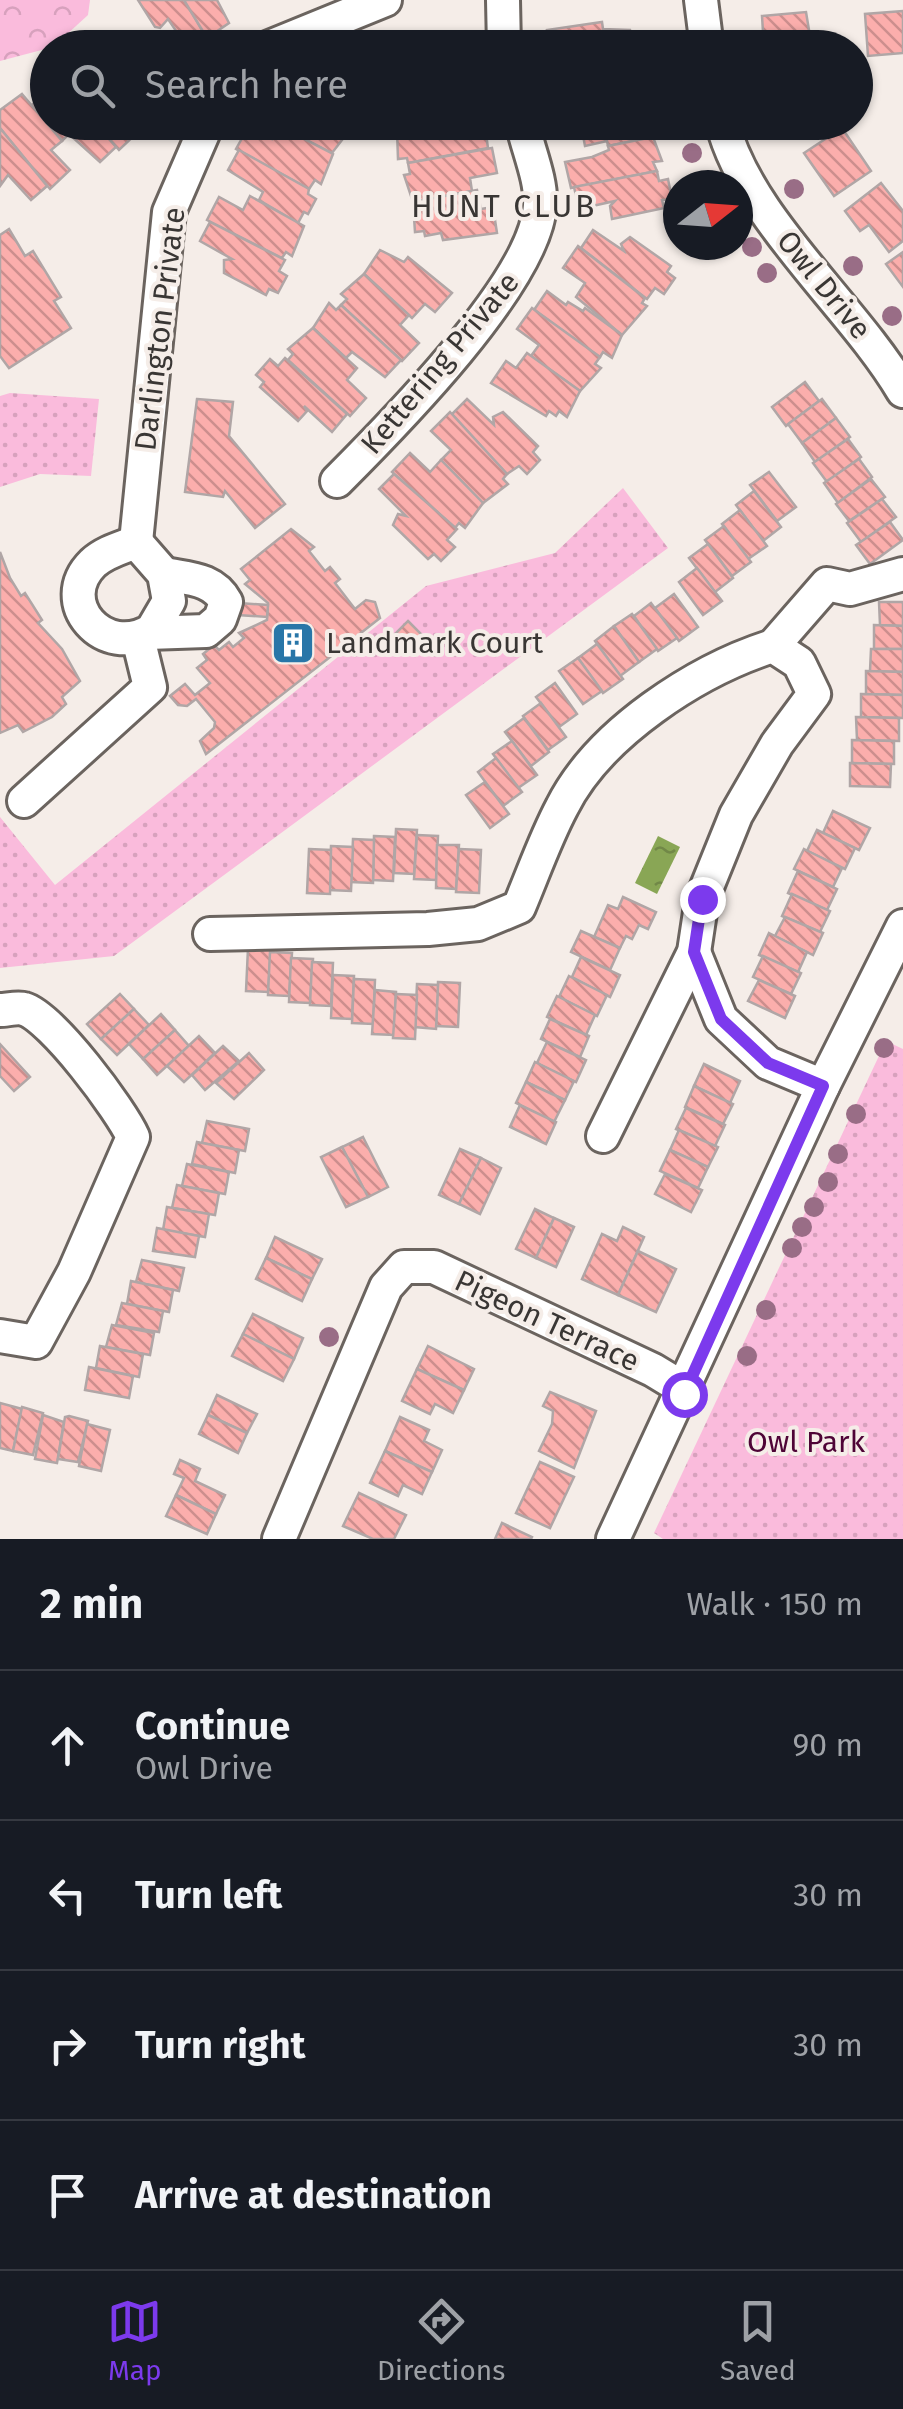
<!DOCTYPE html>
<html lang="en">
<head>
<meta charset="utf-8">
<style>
  :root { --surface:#171b24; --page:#242831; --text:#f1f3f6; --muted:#9ea1a6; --line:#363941; --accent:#7c3aed }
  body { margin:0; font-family:"Fira Sans",sans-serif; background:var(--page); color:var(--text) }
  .compass { position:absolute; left:663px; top:170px; width:90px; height:90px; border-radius:50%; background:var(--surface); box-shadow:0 2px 8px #0004; rotate:73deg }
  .stop { position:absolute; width:30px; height:30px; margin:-22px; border:8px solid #7c3aed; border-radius:50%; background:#fff }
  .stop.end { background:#7c3aed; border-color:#fff; box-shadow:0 2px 10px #0008 }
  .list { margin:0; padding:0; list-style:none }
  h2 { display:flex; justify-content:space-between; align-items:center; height:130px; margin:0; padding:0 40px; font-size:42px }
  h2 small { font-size:32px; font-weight:400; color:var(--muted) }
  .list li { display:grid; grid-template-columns:65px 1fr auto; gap:30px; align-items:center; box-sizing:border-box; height:150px; padding:0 40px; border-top:2px solid var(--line) }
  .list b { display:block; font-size:38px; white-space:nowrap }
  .list p { margin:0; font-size:32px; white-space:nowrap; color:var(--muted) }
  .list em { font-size:32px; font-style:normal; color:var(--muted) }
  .icon { flex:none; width:55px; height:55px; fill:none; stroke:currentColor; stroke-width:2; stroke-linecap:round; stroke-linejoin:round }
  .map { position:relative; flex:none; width:903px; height:1539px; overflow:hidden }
  .search { position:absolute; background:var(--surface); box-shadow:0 2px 8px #0004; left:30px; right:30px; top:30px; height:110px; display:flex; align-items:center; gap:25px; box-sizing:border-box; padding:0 35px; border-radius:55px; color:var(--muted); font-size:38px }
  .sheet { height:730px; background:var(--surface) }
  nav { display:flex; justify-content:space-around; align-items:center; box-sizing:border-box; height:140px; border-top:2px solid var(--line); background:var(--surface); font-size:28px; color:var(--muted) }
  nav a { display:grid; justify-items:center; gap:5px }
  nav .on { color:var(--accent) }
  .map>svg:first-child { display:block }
  .forest { fill:url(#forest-crowns) }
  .park { fill:url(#park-dots) }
  .water { fill:url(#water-ripples) }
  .building { fill:url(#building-back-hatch); stroke:#b0a6a6; stroke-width:2.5 }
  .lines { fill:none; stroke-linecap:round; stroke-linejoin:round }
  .minor-casing { stroke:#6b645f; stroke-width:38 }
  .minor { stroke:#fff; stroke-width:32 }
  .tree { fill:#996d86 }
  .route { stroke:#7c3aed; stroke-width:12 }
  .labels { text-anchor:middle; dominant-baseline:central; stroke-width:8; stroke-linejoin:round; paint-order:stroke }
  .street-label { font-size:30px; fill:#393634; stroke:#f5ede8 }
  .poi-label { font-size:30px; fill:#393634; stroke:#f5ede8; text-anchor:start }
  .park-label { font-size:30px; fill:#4e0436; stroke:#f5ede8 }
  .neighbourhood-label { font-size:32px; letter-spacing:2.5px; fill:#393634; stroke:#f5ede8 }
</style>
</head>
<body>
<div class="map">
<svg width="903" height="1539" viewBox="0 0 903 1539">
  <defs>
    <pattern id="forest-crowns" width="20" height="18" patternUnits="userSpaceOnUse" patternTransform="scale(2.5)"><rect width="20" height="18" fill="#fabbdc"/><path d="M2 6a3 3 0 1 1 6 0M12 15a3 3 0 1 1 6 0" fill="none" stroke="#d7a1bd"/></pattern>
    <pattern id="park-dots" width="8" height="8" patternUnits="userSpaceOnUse" patternTransform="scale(2.5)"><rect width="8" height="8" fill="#fabbdc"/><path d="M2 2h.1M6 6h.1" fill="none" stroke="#d7a1bd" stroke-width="1.8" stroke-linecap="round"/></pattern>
    <pattern id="water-ripples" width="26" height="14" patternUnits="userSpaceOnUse" patternTransform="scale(2.5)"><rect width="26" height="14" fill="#89a655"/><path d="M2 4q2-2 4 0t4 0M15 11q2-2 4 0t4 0" fill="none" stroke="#718847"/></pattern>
    <pattern id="building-back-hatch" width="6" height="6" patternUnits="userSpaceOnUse" patternTransform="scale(2.5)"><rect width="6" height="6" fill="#fbaeac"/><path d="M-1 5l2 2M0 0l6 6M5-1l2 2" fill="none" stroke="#cc8e8d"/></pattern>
  </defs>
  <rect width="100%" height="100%" fill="#f5ede8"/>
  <!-- forest -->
  <polygon class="forest" points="0,0 90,0 88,15 53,47 0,61"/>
  <!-- park -->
  <g class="park">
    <polygon points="10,393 99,399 91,476 40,474 0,487 0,396"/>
    <polygon points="623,488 668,548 114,956 0,968 0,817 55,885 426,586 555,553"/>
    <polygon points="886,1041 903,1049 903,1539 663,1539 654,1533"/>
  </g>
  <!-- water -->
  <polygon class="water" points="658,836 680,847 657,894 635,883"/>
  <!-- building -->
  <g class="building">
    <polygon points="138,0 184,0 205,35 187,47 168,19 160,28 155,27"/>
    <polygon points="184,0 217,0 229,23 207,38"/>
    <polygon points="903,11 903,53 868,56 865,14"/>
    <polygon points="806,12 812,48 764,48 762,16"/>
    <polygon points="602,22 603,29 630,30 633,46 550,48 547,30"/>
    <polygon points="48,88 48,122 95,122 116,147 100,162 69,134 62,141 32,105"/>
    <polygon points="22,94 62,141 51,150 70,170 50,189 0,128 0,110"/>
    <polygon points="95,122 130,122 138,132 119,150"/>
    <polygon points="342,122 340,126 349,131 332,153 274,123"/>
    <polygon points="438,122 443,122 445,130 485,126 488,148 408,163 407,158 398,159 397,130"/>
    <polygon points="553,122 643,122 644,132 651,131 653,137 608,146 607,141 585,146 582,130 556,135"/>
    <polygon points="249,126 272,139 279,126 333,154 321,184 315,180 309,189 236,149"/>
    <polygon points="0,128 47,186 31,200 8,175 0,186"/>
    <polygon points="842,128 871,171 834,196 804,153"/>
    <polygon points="653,137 662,161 653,162 657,171 571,188 565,162 592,157 609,150 608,146"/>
    <polygon points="492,148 497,173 470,178 472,191 413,202 404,175 410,174 408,163"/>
    <polygon points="239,150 309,189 308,194 316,199 308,214 304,212 298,223 259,200 263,192 228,170"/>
    <polygon points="657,171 659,181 668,179 672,199 662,200 664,208 612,219 610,206 615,201 579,209 574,187"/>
    <polygon points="881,183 903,211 903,241 889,252 869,225 860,231 845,211"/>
    <polygon points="477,190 481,209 493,207 497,233 443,240 441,233 425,236 424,231 415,232 413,202"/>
    <polygon points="250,196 304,226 292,256 286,252 282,258 207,220 219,197 243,210"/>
    <polygon points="210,222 285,260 279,271 287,276 278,293 269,289 266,295 224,273 224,260 232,259 200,241"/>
    <polygon points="9,229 25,256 33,251 61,297 54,301 71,328 9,368 0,356 0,235"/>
    <polygon points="593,230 624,251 621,244 630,237 671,266 667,272 675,278 664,294 655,288 647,299 581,248"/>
    <polygon points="578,246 645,298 642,303 647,306 622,335 576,297 585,283 563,268"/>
    <polygon points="380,250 404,262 408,257 452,293 435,312 425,304 412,318 364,274"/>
    <polygon points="903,252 903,287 886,264"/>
    <polygon points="364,274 409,315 400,325 419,343 402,361 341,305 347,299 341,294"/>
    <polygon points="547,291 566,305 568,302 583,311 585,308 622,335 612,358 603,352 600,357 534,310"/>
    <polygon points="329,303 336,310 341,305 401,360 385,377 352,352 346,358 313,328"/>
    <polygon points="532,308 600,357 595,364 601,368 580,391 531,356 539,345 517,329"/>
    <polygon points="313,328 357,368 347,380 366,398 350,416 288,360 293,354 288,349"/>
    <polygon points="527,353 580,391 567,417 559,411 556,416 549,411 546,416 491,383 506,361 516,368"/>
    <polygon points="285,358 347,414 332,432 304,406 307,411 298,421 260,387 264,382 256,375 270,359 278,366"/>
    <polygon points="805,382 819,401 786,426 772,407"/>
    <polygon points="197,399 233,402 229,436 285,504 255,528 225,491 223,497 185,492"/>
    <polygon points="467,399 494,425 493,417 503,412 538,446 533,452 540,460 527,474 519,466 507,474 452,414"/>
    <polygon points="822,399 836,418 802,443 788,424"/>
    <polygon points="450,412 507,474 503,479 508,484 483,503 441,460 451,450 431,431"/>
    <polygon points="836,418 850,437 815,462 802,443"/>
    <polygon points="848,439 861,457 827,482 813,463"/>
    <polygon points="410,453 430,472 441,460 483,503 465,528 459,523 455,528 392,472"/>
    <polygon points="859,459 872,477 838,503 824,483"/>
    <polygon points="769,472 796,507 777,521 750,485"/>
    <polygon points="394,474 457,529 447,540 455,547 441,561 434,554 428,559 393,525 398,514 406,516 379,489"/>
    <polygon points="871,479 885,497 849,521 836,504"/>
    <polygon points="754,491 781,527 763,541 736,505"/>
    <polygon points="882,499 896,517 861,542 847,523"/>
    <polygon points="740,510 767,546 748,559 722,524"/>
    <polygon points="890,522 903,540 870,564 856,545"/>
    <polygon points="724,526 751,562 732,576 705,540"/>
    <polygon points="291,529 314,547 309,551 325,571 330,567 340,579 335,583 355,609 366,600 375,602 380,618 206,754 200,741 214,728 215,722 196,699 187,706 178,705 170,696 185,684 195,695 210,683 197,668 207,660 203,654 214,645 219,650 229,642 233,647 244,638 239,633 267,620 268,603 245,584 250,580 241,569"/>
    <polygon points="708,544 733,578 715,592 689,558"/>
    <polygon points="0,552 10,578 21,596 25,593 42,620 38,623 62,649 80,681 62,697 66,704 52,717 23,732 18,725 0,733"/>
    <polygon points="697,568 722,601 703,615 679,582"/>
    <polygon points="674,594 698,627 679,641 655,608"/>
    <polygon points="879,602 903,602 903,626 880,625"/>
    <polygon points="239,603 268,605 267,617 238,615"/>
    <polygon points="651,603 677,638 658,651 634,616"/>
    <polygon points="632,614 657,649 639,662 614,626"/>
    <polygon points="408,621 422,635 408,650 394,635"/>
    <polygon points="874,625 903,626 903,649 874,649"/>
    <polygon points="614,626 639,662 620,676 595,641"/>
    <polygon points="597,644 623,679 603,693 578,658"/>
    <polygon points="871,649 903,649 903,672 870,671"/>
    <polygon points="578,658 602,691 583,704 559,671"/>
    <polygon points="866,671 903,672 903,695 866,694"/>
    <polygon points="555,683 577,714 559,727 536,697"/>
    <polygon points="861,694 903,695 903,718 861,717"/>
    <polygon points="541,703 566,737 548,750 523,716"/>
    <polygon points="856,717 899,718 899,741 857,740"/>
    <polygon points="524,718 549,752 531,766 505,732"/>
    <polygon points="852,740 894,741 894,764 852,763"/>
    <polygon points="512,741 537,775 518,788 493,754"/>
    <polygon points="496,758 522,792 503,806 478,772"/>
    <polygon points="850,763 891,764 890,787 850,786"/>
    <polygon points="485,782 509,814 490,828 466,795"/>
    <polygon points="833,811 870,828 859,850 823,833"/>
    <polygon points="396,829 417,830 414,874 394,873"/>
    <polygon points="817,830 855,848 845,869 807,851"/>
    <polygon points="417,835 438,836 436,880 414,879"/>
    <polygon points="374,836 395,837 393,881 373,880"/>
    <polygon points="353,839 374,840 373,883 351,882"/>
    <polygon points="437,845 459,845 456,889 436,888"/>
    <polygon points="331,846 353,847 351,891 329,890"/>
    <polygon points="309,849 331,850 330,894 307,893"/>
    <polygon points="459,849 481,850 479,893 456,892"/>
    <polygon points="804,849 842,868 833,887 794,869"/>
    <polygon points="798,871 837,889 827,910 788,893"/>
    <polygon points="792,894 830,911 820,932 782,916"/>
    <polygon points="623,897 656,912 648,929 639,925 632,939 626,936 620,948 594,937 608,905 618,909"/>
    <polygon points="785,917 823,933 813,955 775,936"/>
    <polygon points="581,931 620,948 610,970 571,952"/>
    <polygon points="769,933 807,952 798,972 759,955"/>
    <polygon points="248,948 271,949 268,992 246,991"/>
    <polygon points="270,952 292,953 289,996 268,995"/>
    <polygon points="763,956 801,973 791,994 753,977"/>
    <polygon points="581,957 620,975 610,997 572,977"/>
    <polygon points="291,958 313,959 310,1003 289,1002"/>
    <polygon points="312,962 333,963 331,1006 310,1005"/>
    <polygon points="333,975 354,976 352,1019 331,1018"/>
    <polygon points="569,976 607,995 597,1016 559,997"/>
    <polygon points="354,979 375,980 373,1024 352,1023"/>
    <polygon points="759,980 795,996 785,1018 748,1001"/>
    <polygon points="438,982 460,983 458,1027 436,1026"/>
    <polygon points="417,984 438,985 436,1029 415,1027"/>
    <polygon points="375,990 396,992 394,1035 372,1034"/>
    <polygon points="120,994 134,1009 101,1039 87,1024"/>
    <polygon points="396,994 417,995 415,1039 393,1038"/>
    <polygon points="557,996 595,1015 586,1035 547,1017"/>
    <polygon points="134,1009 149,1025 117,1055 101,1039"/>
    <polygon points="161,1014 175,1030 143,1059 129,1044"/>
    <polygon points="550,1019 589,1036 580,1057 541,1039"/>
    <polygon points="175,1030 189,1046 157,1075 143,1059"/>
    <polygon points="199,1036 215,1053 184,1082 167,1066"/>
    <polygon points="547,1042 586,1060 576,1082 537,1063"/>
    <polygon points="0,1044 30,1077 14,1091 0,1076"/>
    <polygon points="223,1046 239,1061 205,1090 192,1075"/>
    <polygon points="249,1053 264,1070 234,1099 216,1083"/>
    <polygon points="535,1062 574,1081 565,1100 526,1082"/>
    <polygon points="704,1064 740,1081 730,1103 694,1086"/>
    <polygon points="526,1082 565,1100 554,1122 516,1103"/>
    <polygon points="694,1086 733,1104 723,1124 685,1107"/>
    <polygon points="520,1105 556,1122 546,1144 510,1127"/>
    <polygon points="686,1108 725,1125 715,1146 676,1129"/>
    <polygon points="207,1121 249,1129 245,1151 202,1143"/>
    <polygon points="679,1130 718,1147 708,1167 670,1150"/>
    <polygon points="363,1137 388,1187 368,1197 342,1147"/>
    <polygon points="197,1142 239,1150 235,1173 192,1164"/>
    <polygon points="342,1147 368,1197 346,1207 321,1157"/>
    <polygon points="460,1149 481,1158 459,1204 439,1195"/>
    <polygon points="670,1150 708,1167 698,1188 660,1171"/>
    <polygon points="481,1158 501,1168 480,1214 459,1204"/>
    <polygon points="187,1164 229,1172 225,1194 182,1186"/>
    <polygon points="665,1174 702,1190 691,1212 655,1194"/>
    <polygon points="177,1185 219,1193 215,1215 172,1208"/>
    <polygon points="167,1207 209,1214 205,1237 163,1230"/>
    <polygon points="535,1209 554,1218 536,1258 516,1249"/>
    <polygon points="554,1218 574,1227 556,1267 536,1258"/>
    <polygon points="623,1227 644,1237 618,1295 582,1279 602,1234 617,1241"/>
    <polygon points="157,1228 199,1236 195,1257 153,1251"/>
    <polygon points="275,1237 322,1259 312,1279 266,1258"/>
    <polygon points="638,1251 676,1269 656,1312 618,1295"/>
    <polygon points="266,1258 312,1279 302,1301 256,1279"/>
    <polygon points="142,1260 184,1268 179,1291 136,1282"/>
    <polygon points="131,1281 173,1290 169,1312 127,1304"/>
    <polygon points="122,1303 163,1311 159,1332 116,1325"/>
    <polygon points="253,1314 303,1338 294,1359 243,1334"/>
    <polygon points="112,1325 154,1333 150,1355 106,1347"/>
    <polygon points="243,1334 294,1359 283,1381 232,1356"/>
    <polygon points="100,1346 143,1354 139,1377 96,1368"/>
    <polygon points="428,1346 474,1369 464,1390 417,1369"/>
    <polygon points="89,1367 133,1376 129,1398 85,1390"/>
    <polygon points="417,1369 464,1390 453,1413 435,1404 430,1414 402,1401"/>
    <polygon points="550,1392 596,1411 574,1468 539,1451 552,1424 553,1411 543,1406"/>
    <polygon points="217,1395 257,1414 247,1433 208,1415"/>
    <polygon points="0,1403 22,1409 13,1451 0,1448"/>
    <polygon points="22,1407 43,1413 33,1455 13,1451"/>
    <polygon points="43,1415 64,1422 57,1463 35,1459"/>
    <polygon points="208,1415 247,1433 238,1453 199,1434"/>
    <polygon points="69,1416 88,1421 78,1462 58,1459 65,1417"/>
    <polygon points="400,1417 429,1430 424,1441 442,1450 432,1472 385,1451"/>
    <polygon points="87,1424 110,1430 101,1471 79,1466"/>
    <polygon points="385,1451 432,1472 422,1494 403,1485 398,1496 370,1483"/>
    <polygon points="180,1460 200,1469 195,1481 225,1495 216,1514 176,1495 184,1478 174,1474"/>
    <polygon points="540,1462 574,1477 550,1528 516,1513"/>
    <polygon points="359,1493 406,1515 394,1539 373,1539 343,1526"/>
    <polygon points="176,1495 216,1514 207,1534 166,1516"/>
    <polygon points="502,1523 532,1537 531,1539 495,1539"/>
  </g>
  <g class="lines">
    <!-- minor casing -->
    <g class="minor-casing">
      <g id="minor">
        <polyline points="503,0 504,48"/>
        <polyline points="701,0 707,48"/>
        <polyline points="267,48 385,0"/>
        <path d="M722 122C746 218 853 306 903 391"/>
        <path d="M337 481C392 426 536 281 540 205 542 180 527 147 522 122"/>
        <polyline points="136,542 169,212 208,122"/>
        <path d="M136 542 164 574 169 601 152 630C104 660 53 602 93 563 105 552 121 548 136 542Z"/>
        <path d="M148 633 206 631 220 619 226 602C213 578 189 579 164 574"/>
        <polyline points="773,646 827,584 850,589 903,574"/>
        <polyline points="24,801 150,687 138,638"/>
        <path d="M210 934 428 929 478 924 519 907C533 874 545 839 562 807 599 733 697 670 773 646L799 663 814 694 777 744 736 815 702 899 694 952 603 1136"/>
        <polyline points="694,952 721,1019 768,1063 823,1086"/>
        <path d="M0 1010C6 1010 18 1007 24 1009 52 1017 121 1110 133 1137L74 1272 36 1342 0 1336"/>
        <polyline points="279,1539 386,1287 404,1267 434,1267 653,1370 686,1390"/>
        <polyline points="613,1539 823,1086 903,926"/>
      </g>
    </g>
    <!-- minor -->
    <use href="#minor" class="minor"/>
  </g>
  <!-- trees -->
  <g class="tree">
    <circle cx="692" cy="153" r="10"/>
    <circle cx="794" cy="189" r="10"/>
    <circle cx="752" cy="247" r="10"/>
    <circle cx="853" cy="266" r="10"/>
    <circle cx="767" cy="273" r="10"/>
    <circle cx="892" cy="316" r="10"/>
    <circle cx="884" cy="1048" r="10"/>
    <circle cx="856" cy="1114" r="10"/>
    <circle cx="838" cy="1154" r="10"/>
    <circle cx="828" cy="1182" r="10"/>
    <circle cx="814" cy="1207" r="10"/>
    <circle cx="802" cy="1227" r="10"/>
    <circle cx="792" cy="1248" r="10"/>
    <circle cx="766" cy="1310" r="10"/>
    <circle cx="329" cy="1337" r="10"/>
    <circle cx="747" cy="1356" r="10"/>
  </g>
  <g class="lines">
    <!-- route -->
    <polyline class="route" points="684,1394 823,1086 768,1063 721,1019 694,952 702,899"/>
  </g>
  <!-- icons -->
  <defs>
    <g id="building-square" transform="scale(2.25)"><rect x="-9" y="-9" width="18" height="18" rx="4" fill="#2876a8" stroke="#f5ede8"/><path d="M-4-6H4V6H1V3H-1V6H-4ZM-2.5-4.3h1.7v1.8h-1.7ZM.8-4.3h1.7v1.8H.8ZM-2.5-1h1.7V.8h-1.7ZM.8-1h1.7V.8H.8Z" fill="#fff"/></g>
  </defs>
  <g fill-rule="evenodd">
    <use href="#building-square" x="293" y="643"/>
  </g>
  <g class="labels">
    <!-- street labels -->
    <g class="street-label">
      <text transform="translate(824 285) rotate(51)">Owl Drive</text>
      <text transform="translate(160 329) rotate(-83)">Darlington Private</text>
      <text transform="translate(440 363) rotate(-50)">Kettering Private</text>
      <text transform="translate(547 1321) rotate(25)">Pigeon Terrace</text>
    </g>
    <!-- poi labels -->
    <g class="poi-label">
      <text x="326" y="643">Landmark Court</text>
    </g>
    <!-- park labels -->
    <g class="park-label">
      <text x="806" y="1442">Owl Park</text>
    </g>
    <!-- neighbourhood labels -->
    <g class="neighbourhood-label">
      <text x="504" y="206">HUNT CLUB</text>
    </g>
  </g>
</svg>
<svg class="compass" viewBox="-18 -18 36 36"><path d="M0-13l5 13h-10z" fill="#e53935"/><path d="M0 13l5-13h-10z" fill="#9ea1a6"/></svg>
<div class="stop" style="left:684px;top:1394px"></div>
<div class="stop end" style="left:702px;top:899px"></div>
<div class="search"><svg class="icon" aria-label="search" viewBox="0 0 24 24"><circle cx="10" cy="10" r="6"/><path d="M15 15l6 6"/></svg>Search here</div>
</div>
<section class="sheet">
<h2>2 min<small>Walk · 150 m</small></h2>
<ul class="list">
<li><svg class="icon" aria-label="ahead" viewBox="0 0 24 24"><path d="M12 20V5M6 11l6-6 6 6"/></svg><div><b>Continue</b><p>Owl Drive</p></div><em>90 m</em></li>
<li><svg class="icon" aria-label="left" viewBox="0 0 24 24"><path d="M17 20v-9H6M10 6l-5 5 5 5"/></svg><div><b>Turn left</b></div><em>30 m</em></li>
<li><svg class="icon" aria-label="right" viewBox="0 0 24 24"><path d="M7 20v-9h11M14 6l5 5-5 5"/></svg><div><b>Turn right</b></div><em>30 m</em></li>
<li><svg class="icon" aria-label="arrive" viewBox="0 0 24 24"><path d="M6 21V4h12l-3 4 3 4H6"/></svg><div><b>Arrive at destination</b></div></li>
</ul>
</section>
<nav>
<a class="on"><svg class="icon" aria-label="map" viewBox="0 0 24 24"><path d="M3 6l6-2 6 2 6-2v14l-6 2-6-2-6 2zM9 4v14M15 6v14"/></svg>Map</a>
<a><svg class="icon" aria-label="directions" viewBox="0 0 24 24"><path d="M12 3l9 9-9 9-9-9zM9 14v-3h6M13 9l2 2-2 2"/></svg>Directions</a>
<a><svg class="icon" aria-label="saved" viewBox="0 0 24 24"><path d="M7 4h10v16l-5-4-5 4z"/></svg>Saved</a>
</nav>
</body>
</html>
